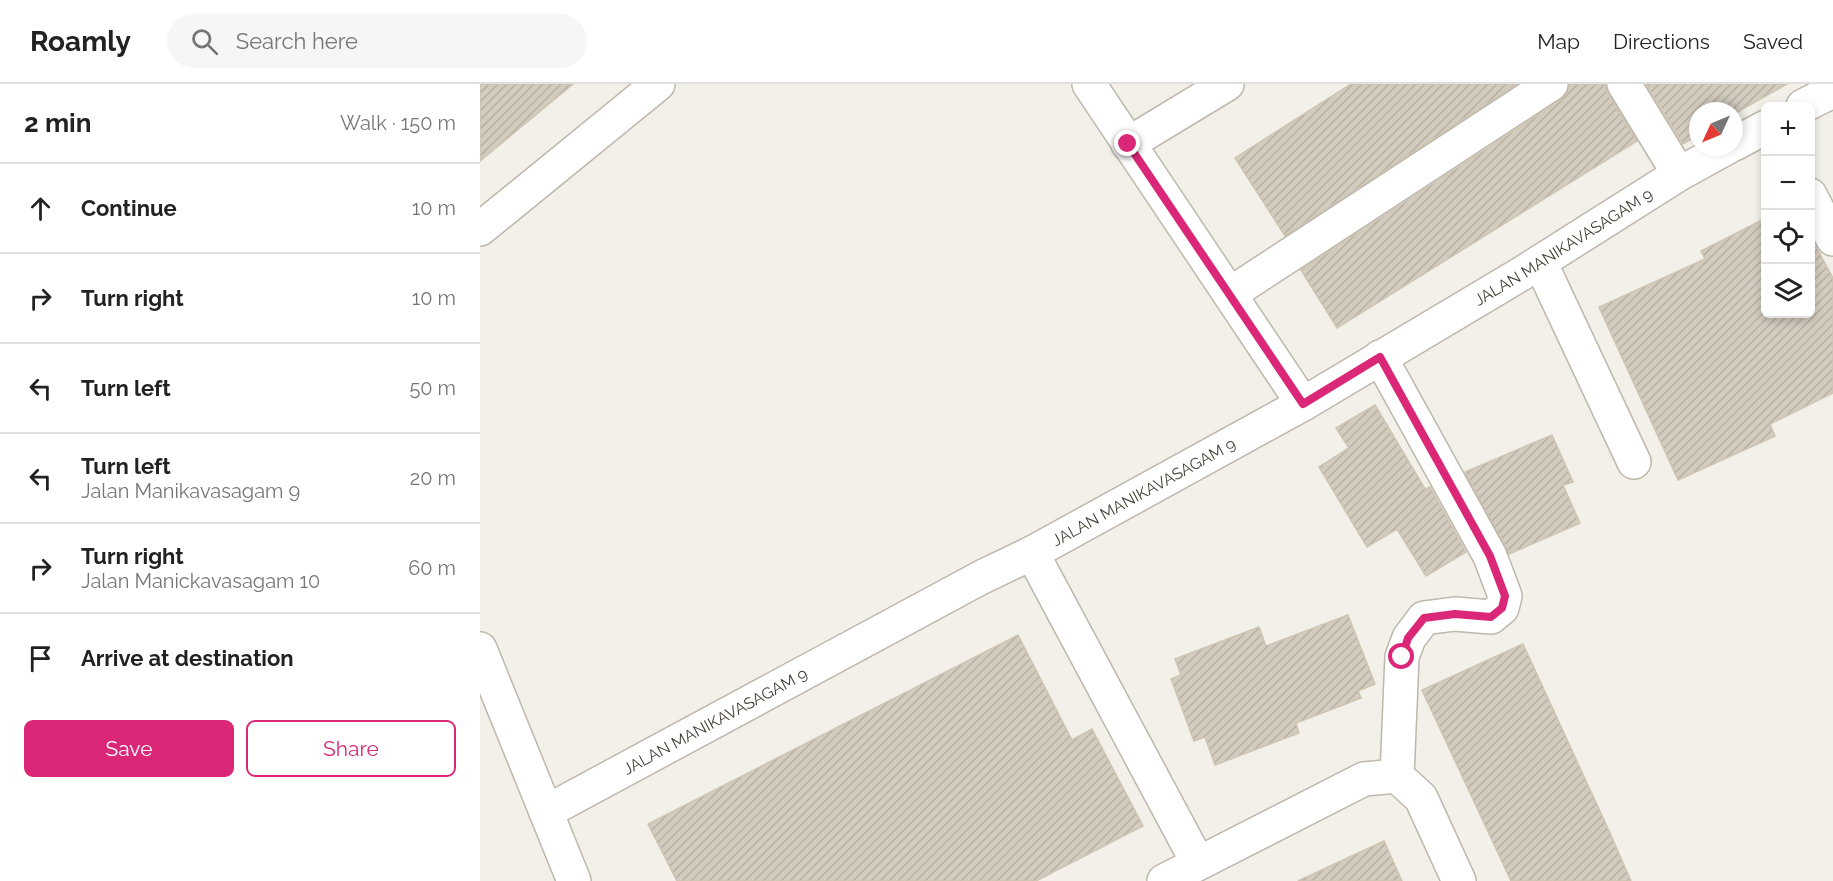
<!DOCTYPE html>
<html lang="en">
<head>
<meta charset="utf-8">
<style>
  :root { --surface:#fff; --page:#f6f6f6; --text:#222; --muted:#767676; --line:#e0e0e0; --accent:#db2777 }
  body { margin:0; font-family:Raleway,sans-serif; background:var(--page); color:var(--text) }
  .controls { position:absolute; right:18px; top:18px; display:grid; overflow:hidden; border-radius:9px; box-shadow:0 3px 9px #0003 }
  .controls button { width:54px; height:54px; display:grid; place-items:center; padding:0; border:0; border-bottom:2px solid var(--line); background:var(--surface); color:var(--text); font:30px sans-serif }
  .compass { position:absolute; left:1209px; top:18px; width:54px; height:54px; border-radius:50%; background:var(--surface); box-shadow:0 3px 9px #0003; rotate:226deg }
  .stop { position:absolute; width:18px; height:18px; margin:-14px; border:4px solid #db2777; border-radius:50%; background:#fff }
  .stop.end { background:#db2777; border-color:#fff; box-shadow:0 2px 6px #0008 }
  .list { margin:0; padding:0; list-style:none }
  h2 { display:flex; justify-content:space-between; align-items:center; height:78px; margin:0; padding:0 24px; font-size:26px }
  h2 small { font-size:20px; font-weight:400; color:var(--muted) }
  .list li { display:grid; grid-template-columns:39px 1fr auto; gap:18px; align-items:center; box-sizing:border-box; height:90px; padding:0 24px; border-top:2px solid var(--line) }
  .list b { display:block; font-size:22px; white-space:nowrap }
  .list p { margin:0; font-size:20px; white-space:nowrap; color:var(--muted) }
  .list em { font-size:20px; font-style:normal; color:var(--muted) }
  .actions { display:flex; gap:12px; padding:18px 24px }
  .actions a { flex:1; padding:14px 0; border:2px solid var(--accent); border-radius:9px; text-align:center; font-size:21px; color:var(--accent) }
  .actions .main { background:var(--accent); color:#fff }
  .icon { flex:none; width:33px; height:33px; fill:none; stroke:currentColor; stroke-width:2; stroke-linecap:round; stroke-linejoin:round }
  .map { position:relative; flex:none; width:1353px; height:797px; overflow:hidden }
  header { display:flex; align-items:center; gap:36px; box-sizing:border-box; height:84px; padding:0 30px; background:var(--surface); border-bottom:2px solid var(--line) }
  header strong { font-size:28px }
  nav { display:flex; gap:33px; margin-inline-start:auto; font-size:21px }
  .search { width:420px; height:54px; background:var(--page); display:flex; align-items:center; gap:15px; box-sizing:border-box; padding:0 21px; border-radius:33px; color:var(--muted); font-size:22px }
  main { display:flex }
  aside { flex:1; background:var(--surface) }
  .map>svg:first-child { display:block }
  .building { fill:url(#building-hatch); stroke:#cec4b2; stroke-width:1.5 }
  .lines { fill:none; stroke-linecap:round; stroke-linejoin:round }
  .minor-casing { stroke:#bdb8ab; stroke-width:36 }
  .minor { stroke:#fff; stroke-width:33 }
  .route { stroke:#db2777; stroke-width:8 }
  .labels { text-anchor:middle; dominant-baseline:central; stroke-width:6; stroke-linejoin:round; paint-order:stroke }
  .street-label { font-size:16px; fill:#454037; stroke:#fff }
</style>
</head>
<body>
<header>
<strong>Roamly</strong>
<div class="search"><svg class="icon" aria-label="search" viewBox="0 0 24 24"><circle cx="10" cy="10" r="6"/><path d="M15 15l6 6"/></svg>Search here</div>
<nav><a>Map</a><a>Directions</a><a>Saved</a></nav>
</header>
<main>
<aside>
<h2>2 min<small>Walk · 150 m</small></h2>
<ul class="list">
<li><svg class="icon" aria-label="ahead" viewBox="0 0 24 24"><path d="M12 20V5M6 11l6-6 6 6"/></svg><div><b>Continue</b></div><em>10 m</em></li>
<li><svg class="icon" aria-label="right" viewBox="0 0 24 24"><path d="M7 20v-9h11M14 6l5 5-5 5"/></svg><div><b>Turn right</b></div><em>10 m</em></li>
<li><svg class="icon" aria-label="left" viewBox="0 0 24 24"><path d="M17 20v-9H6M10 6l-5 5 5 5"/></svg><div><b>Turn left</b></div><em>50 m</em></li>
<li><svg class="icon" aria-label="left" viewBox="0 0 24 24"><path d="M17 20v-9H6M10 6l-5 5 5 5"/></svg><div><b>Turn left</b><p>Jalan Manikavasagam 9</p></div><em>20 m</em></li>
<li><svg class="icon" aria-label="right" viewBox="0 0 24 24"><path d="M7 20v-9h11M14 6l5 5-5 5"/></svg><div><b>Turn right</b><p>Jalan Manickavasagam 10</p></div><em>60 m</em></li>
<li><svg class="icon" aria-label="arrive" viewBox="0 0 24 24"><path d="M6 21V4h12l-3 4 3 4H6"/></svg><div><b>Arrive at destination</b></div></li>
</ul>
<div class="actions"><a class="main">Save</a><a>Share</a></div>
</aside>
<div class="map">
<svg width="1353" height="797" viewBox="0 0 1353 797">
  <defs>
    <pattern id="building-hatch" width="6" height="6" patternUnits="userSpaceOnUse" patternTransform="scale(1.5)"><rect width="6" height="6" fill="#d3ccbe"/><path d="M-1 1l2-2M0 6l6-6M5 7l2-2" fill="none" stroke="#b6b0a4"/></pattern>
  </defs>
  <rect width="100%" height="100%" fill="#f2f0e8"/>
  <!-- building -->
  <g class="building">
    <polygon points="0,0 93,0 0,77"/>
    <polygon points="871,0 1037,0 805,152 755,74"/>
    <polygon points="1090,0 1125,0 1128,10 1157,57 857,244 821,186 1081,16 1087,9"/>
    <polygon points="1166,0 1307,0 1254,30 1254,27 1218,27 1218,51 1203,60"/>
    <polygon points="1286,134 1286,230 1330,230 1330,152 1353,194 1353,309 1290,340 1295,352 1198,396 1119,223 1225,175 1221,167"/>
    <polygon points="895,321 945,405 950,403 986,468 946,492 917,445 887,463 839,383 869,364 856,344"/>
    <polygon points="1072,351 1093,398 1083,401 1100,439 1029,470 985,388"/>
    <polygon points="868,531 895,600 878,607 881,614 816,639 819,649 735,681 725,653 714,657 691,595 701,591 695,575 779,543 786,562"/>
    <polygon points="538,551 592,656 612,645 663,742 556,797 197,797 168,740"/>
    <polygon points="1043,560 1130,749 1151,797 1031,797 942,606"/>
    <polygon points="904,757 922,797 818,797"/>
  </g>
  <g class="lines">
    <!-- minor casing -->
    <g class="minor-casing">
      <g id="minor">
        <polyline points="609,0 823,320"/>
        <polyline points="1144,0 1199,90"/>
        <polyline points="1323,22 1353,7"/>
        <polyline points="648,60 747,0"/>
        <polyline points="1254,60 1286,43"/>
        <polyline points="1330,111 1353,155"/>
        <polyline points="0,145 178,0"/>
        <polyline points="1060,178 1154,378"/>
        <polyline points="750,210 1071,0"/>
        <polyline points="900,273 1010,472 1025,512 1022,524 1011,533 975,530 944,534 929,554 922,573 917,692"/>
        <polyline points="552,469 718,779"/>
        <polyline points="0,565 94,797"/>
        <path id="s1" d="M66 728 502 493 552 469 823 320 1041 190 1199 90 1248 63"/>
        <polyline points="684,797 884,695 917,692 941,714 979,797"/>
      </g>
    </g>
    <!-- minor -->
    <use href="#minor" class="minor"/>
  </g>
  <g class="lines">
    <!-- route -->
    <polyline class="route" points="648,60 823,320 900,273 1010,472 1025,512 1022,524 1011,533 975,530 944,534 928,554 922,573"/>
  </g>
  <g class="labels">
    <!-- street labels -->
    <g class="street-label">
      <text stroke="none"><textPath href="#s1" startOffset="1164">JALAN MANIKAVASAGAM 9</textPath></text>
      <text stroke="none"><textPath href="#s1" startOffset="678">JALAN MANIKAVASAGAM 9</textPath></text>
      <text stroke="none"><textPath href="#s1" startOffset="192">JALAN MANIKAVASAGAM 9</textPath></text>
    </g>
  </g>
</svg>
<div class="controls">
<button>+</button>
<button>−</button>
<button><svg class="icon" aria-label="locate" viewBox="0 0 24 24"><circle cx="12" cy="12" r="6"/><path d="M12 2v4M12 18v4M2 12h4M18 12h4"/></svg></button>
<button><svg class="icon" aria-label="layers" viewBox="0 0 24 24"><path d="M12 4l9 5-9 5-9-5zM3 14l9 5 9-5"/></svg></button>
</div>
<svg class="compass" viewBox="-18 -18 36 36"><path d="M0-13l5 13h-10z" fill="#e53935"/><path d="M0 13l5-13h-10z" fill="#767676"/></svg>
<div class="stop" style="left:922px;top:573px"></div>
<div class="stop end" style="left:648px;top:60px"></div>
</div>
</main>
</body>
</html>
